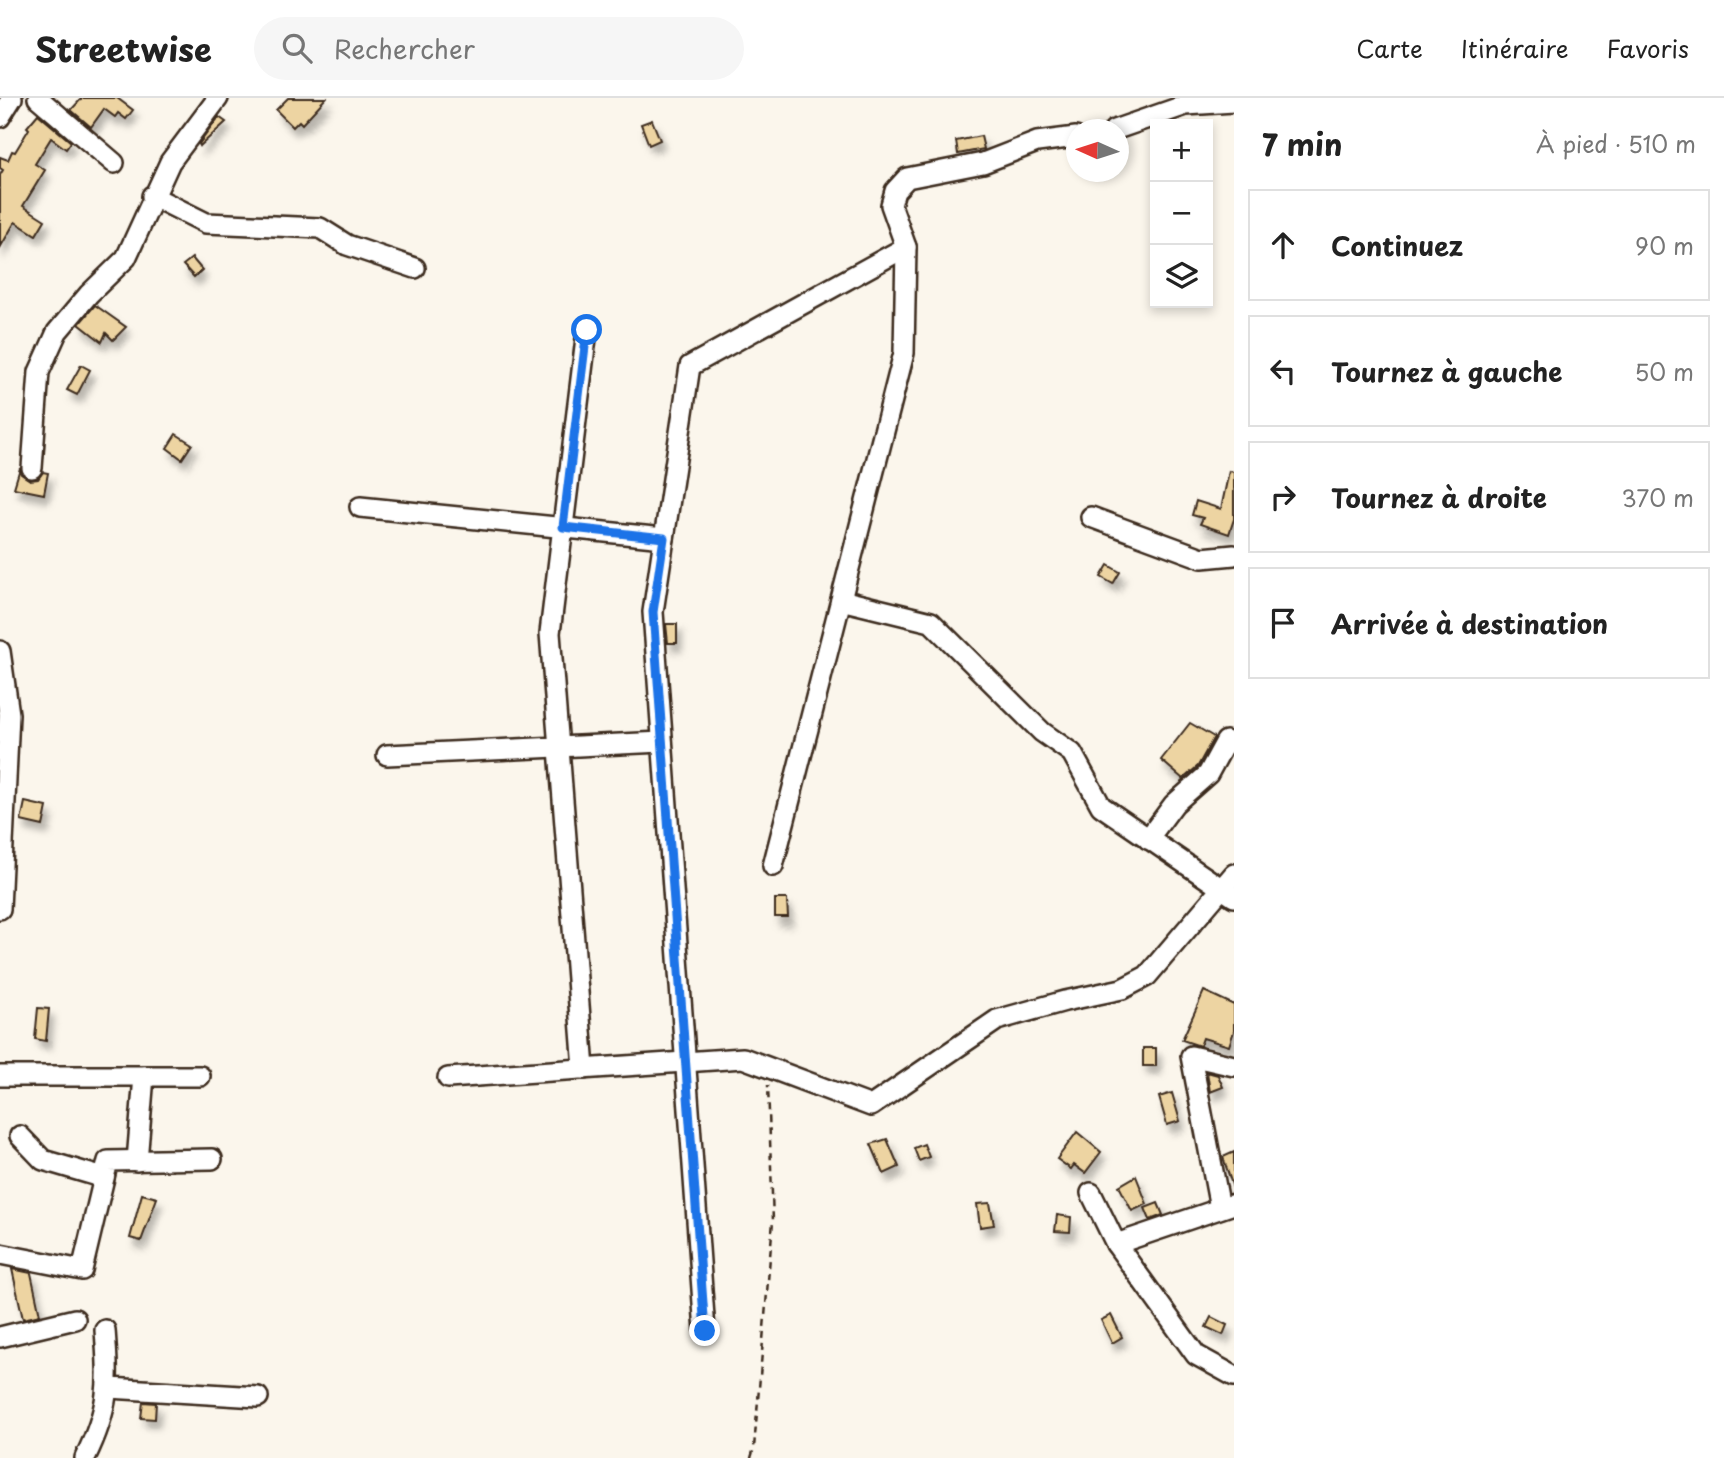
<!DOCTYPE html>
<html lang="fr">
<head>
<meta charset="utf-8">
<style>
  :root { --surface:#fff; --page:#f6f6f6; --text:#222; --muted:#767676; --line:#e0e0e0 }
  body { margin:0; font-family:"Playpen Sans",sans-serif; background:var(--page); color:var(--text) }
  .controls { position:absolute; right:21px; top:21px; display:grid; overflow:hidden; border-radius:0px; box-shadow:0 4px 10px #0003 }
  .controls button { width:63px; height:63px; display:grid; place-items:center; padding:0; border:0; border-bottom:2px solid var(--line); background:var(--surface); color:var(--text); font:35px sans-serif }
  .compass { position:absolute; left:1066px; top:21px; width:63px; height:63px; border-radius:50%; background:var(--surface); box-shadow:0 4px 10px #0003; rotate:273deg }
  .stop { position:absolute; width:21px; height:21px; margin:-16px; border:5px solid #1a73e8; border-radius:50%; background:#fff }
  .stop.end { background:#1a73e8; border-color:#fff; box-shadow:0 2px 7px #0008 }
  .list { margin:0; padding:0; list-style:none }
  h2 { display:flex; justify-content:space-between; align-items:center; height:91px; margin:0; padding:0 28px; font-size:30px }
  h2 small { font-size:23px; font-weight:400; color:var(--muted) }
  .list li { display:grid; grid-template-columns:46px 1fr auto; gap:21px; align-items:center; box-sizing:border-box; height:112px; margin:0 14px 14px; padding:0 14px; border:2px solid var(--line); border-radius:0px }
  .list b { display:block; font-size:26px; white-space:nowrap }
  .list em { font-size:23px; font-style:normal; color:var(--muted) }
  .icon { flex:none; width:38px; height:38px; fill:none; stroke:currentColor; stroke-width:2; stroke-linecap:round; stroke-linejoin:round }
  .map { position:relative; flex:none; width:1234px; height:1360px; overflow:hidden }
  header { display:flex; align-items:center; gap:42px; box-sizing:border-box; height:98px; padding:0 35px; background:var(--surface); border-bottom:2px solid var(--line) }
  header strong { font-size:33px }
  nav { display:flex; gap:38px; margin-inline-start:auto; font-size:24px }
  .search { width:490px; height:63px; background:var(--page); display:flex; align-items:center; gap:18px; box-sizing:border-box; padding:0 24px; border-radius:38px; color:var(--muted); font-size:26px }
  main { display:flex }
  aside { flex:1; background:var(--surface) }
  .map>svg:first-child { display:block }
  .building { fill:#edd4a2; stroke:#3b2a1e; stroke-width:2; filter:url(#shadow) }
  .lines { fill:none; stroke-linecap:round; stroke-linejoin:round }
  .minor-casing { stroke:#3b2a1e; stroke-width:24 }
  .path { stroke:#3b2a1e; stroke-width:2.5; stroke-dasharray:7 5; stroke-linecap:butt }
  .minor { stroke:#fff; stroke-width:19 }
  .route { stroke:#1a73e8; stroke-width:9 }
</style>
</head>
<body>
<header>
<strong>Streetwise</strong>
<div class="search"><svg class="icon" aria-label="search" viewBox="0 0 24 24"><circle cx="10" cy="10" r="6"/><path d="M15 15l6 6"/></svg>Rechercher</div>
<nav><a>Carte</a><a>Itinéraire</a><a>Favoris</a></nav>
</header>
<main>
<div class="map">
<svg width="1234" height="1360" viewBox="0 0 1234 1360">
  <defs>
    <filter id="shadow"><feDropShadow dx="4.5" dy="8" stdDeviation="3.5" flood-color="#0004"/></filter>
  </defs>
  <rect width="100%" height="100%" fill="#fbf6ec"/>
  <filter id="ink" filterUnits="userSpaceOnUse"><feTurbulence type="fractalNoise" baseFrequency=".0143" numOctaves="2"/><feDisplacementMap in="SourceGraphic" scale="14" xChannelSelector="R" yChannelSelector="G"/><feConvolveMatrix kernelMatrix="1 2 1 2 8 2 1 2 1" color-interpolation-filters="sRGB"/></filter>
  <g filter="url(#ink)">
    <!-- building -->
    <g class="building">
      <polygon points="82,0 117,0 133,12 126,21 118,15 115,19 104,11 91,29 71,12"/>
      <polygon points="288,0 326,0 302,26 299,23 293,29 276,12"/>
      <polygon points="38,16 71,44 66,51 51,40 35,66 45,72 23,108 45,122 36,137 15,124 0,150 0,77 3,72 0,70 0,59 8,62 12,53 15,54 29,31 27,29"/>
      <polygon points="219,19 226,24 200,48 199,46"/>
      <polygon points="652,22 660,42 649,47 641,26"/>
      <polygon points="981,38 984,51 958,56 956,43"/>
      <polygon points="192,160 202,172 194,179 183,167"/>
      <polygon points="95,207 126,229 113,242 106,235 102,244 79,226"/>
      <polygon points="81,267 90,272 77,297 67,292"/>
      <polygon points="176,336 192,346 182,361 167,350"/>
      <polygon points="20,370 21,376 30,382 38,381 43,374 48,375 44,396 14,390"/>
      <polygon points="1229,373 1234,374 1234,421 1229,436 1200,426 1203,420 1192,417 1196,403 1221,411"/>
      <polygon points="1108,467 1120,474 1113,486 1101,479"/>
      <polygon points="666,526 677,526 677,545 668,545"/>
      <polygon points="1190,625 1214,639 1198,668 1183,681 1161,662"/>
      <polygon points="25,704 47,709 43,728 21,723"/>
      <polygon points="775,801 787,801 788,819 775,819"/>
      <polygon points="1204,893 1234,907 1234,933 1229,948 1203,940 1200,948 1182,942"/>
      <polygon points="38,910 49,911 46,943 35,941"/>
      <rect x="1143" y="950" width="13" height="18"/>
      <polygon points="1207,974 1218,977 1223,989 1210,994"/>
      <polygon points="1172,995 1180,1023 1167,1027 1159,999"/>
      <polygon points="1077,1034 1101,1054 1085,1075 1074,1067 1071,1071 1057,1061"/>
      <polygon points="887,1041 899,1069 884,1076 871,1046"/>
      <polygon points="924,1046 929,1059 919,1063 914,1050"/>
      <polygon points="1234,1054 1234,1093 1223,1059"/>
      <polygon points="1136,1078 1147,1106 1132,1113 1119,1088"/>
      <polygon points="142,1096 157,1100 141,1143 130,1140"/>
      <polygon points="990,1105 994,1127 980,1129 977,1106"/>
      <polygon points="1158,1105 1163,1117 1150,1122 1145,1110"/>
      <polygon points="1057,1117 1071,1119 1070,1134 1055,1133"/>
      <polygon points="12,1171 31,1175 40,1217 23,1221"/>
      <polygon points="1111,1217 1122,1239 1112,1245 1101,1222"/>
      <polygon points="1211,1219 1227,1227 1223,1237 1206,1229"/>
      <polygon points="143,1304 156,1305 155,1321 141,1320"/>
    </g>
    <g class="lines">
      <!-- minor casing -->
      <g class="minor-casing">
        <g id="minor">
          <polyline points="38,0 114,65"/>
          <polyline points="0,19 12,0"/>
          <polyline points="1114,32 1186,7 1234,4"/>
          <polyline points="152,98 206,125 320,130 347,147 415,170"/>
          <polyline points="32,370 39,274 57,234 89,196 126,160 170,64 218,0"/>
          <polyline points="360,409 664,440"/>
          <polyline points="1091,419 1202,460 1234,457"/>
          <polyline points="841,502 931,524 1042,634 1072,655 1101,708 1234,799"/>
          <polyline points="0,553 9,616 0,811"/>
          <polyline points="387,657 662,644"/>
          <polyline points="1148,741 1174,706 1208,676 1226,643"/>
          <polyline points="773,768 904,255 906,149 891,107 895,93 907,80 983,65 1037,44 1076,39"/>
          <polyline points="584,971 550,535 587,232"/>
          <polyline points="0,978 200,978"/>
          <polyline points="448,980 743,960 871,1008 997,922 1065,903 1122,891 1147,878 1234,776"/>
          <polyline points="20,1038 43,1062 104,1080"/>
          <polyline points="137,1063 144,978"/>
          <polyline points="1091,1095 1116,1146 1196,1257 1234,1278"/>
          <polyline points="1220,1110 1191,958 1234,968"/>
          <polyline points="1116,1146 1234,1106"/>
          <polyline points="0,1156 82,1172 108,1063 212,1061"/>
          <polyline points="705,1233 653,514 690,268 906,149"/>
          <polyline points="0,1239 75,1221"/>
          <polyline points="109,1290 258,1299"/>
          <path d="M85 1360C110 1309 109 1287 105 1232"/>
        </g>
      </g>
      <!-- path -->
      <polyline class="path" points="751,1360 754,1350 773,1123 768,987"/>
      <!-- minor -->
      <use href="#minor" class="minor"/>
    </g>
  </g>
  <g class="lines" filter="url(#ink)">
    <!-- route -->
    <polyline class="route" points="587,232 563,429 664,440 653,514 705,1233"/>
  </g>
</svg>
<div class="controls">
<button>+</button>
<button>−</button>
<button><svg class="icon" aria-label="layers" viewBox="0 0 24 24"><path d="M12 4l9 5-9 5-9-5zM3 14l9 5 9-5"/></svg></button>
</div>
<svg class="compass" viewBox="-18 -18 36 36"><path d="M0-13l5 13h-10z" fill="#e53935"/><path d="M0 13l5-13h-10z" fill="#767676"/></svg>
<div class="stop" style="left:587px;top:232px"></div>
<div class="stop end" style="left:705px;top:1233px"></div>
</div>
<aside>
<h2>7 min<small>À pied · 510 m</small></h2>
<ul class="list">
<li><svg class="icon" aria-label="ahead" viewBox="0 0 24 24"><path d="M12 20V5M6 11l6-6 6 6"/></svg><div><b>Continuez</b></div><em>90 m</em></li>
<li><svg class="icon" aria-label="left" viewBox="0 0 24 24"><path d="M17 20v-9H6M10 6l-5 5 5 5"/></svg><div><b>Tournez à gauche</b></div><em>50 m</em></li>
<li><svg class="icon" aria-label="right" viewBox="0 0 24 24"><path d="M7 20v-9h11M14 6l5 5-5 5"/></svg><div><b>Tournez à droite</b></div><em>370 m</em></li>
<li><svg class="icon" aria-label="arrive" viewBox="0 0 24 24"><path d="M6 21V4h12l-3 4 3 4H6"/></svg><div><b>Arrivée à destination</b></div></li>
</ul>
</aside>
</main>
</body>
</html>
